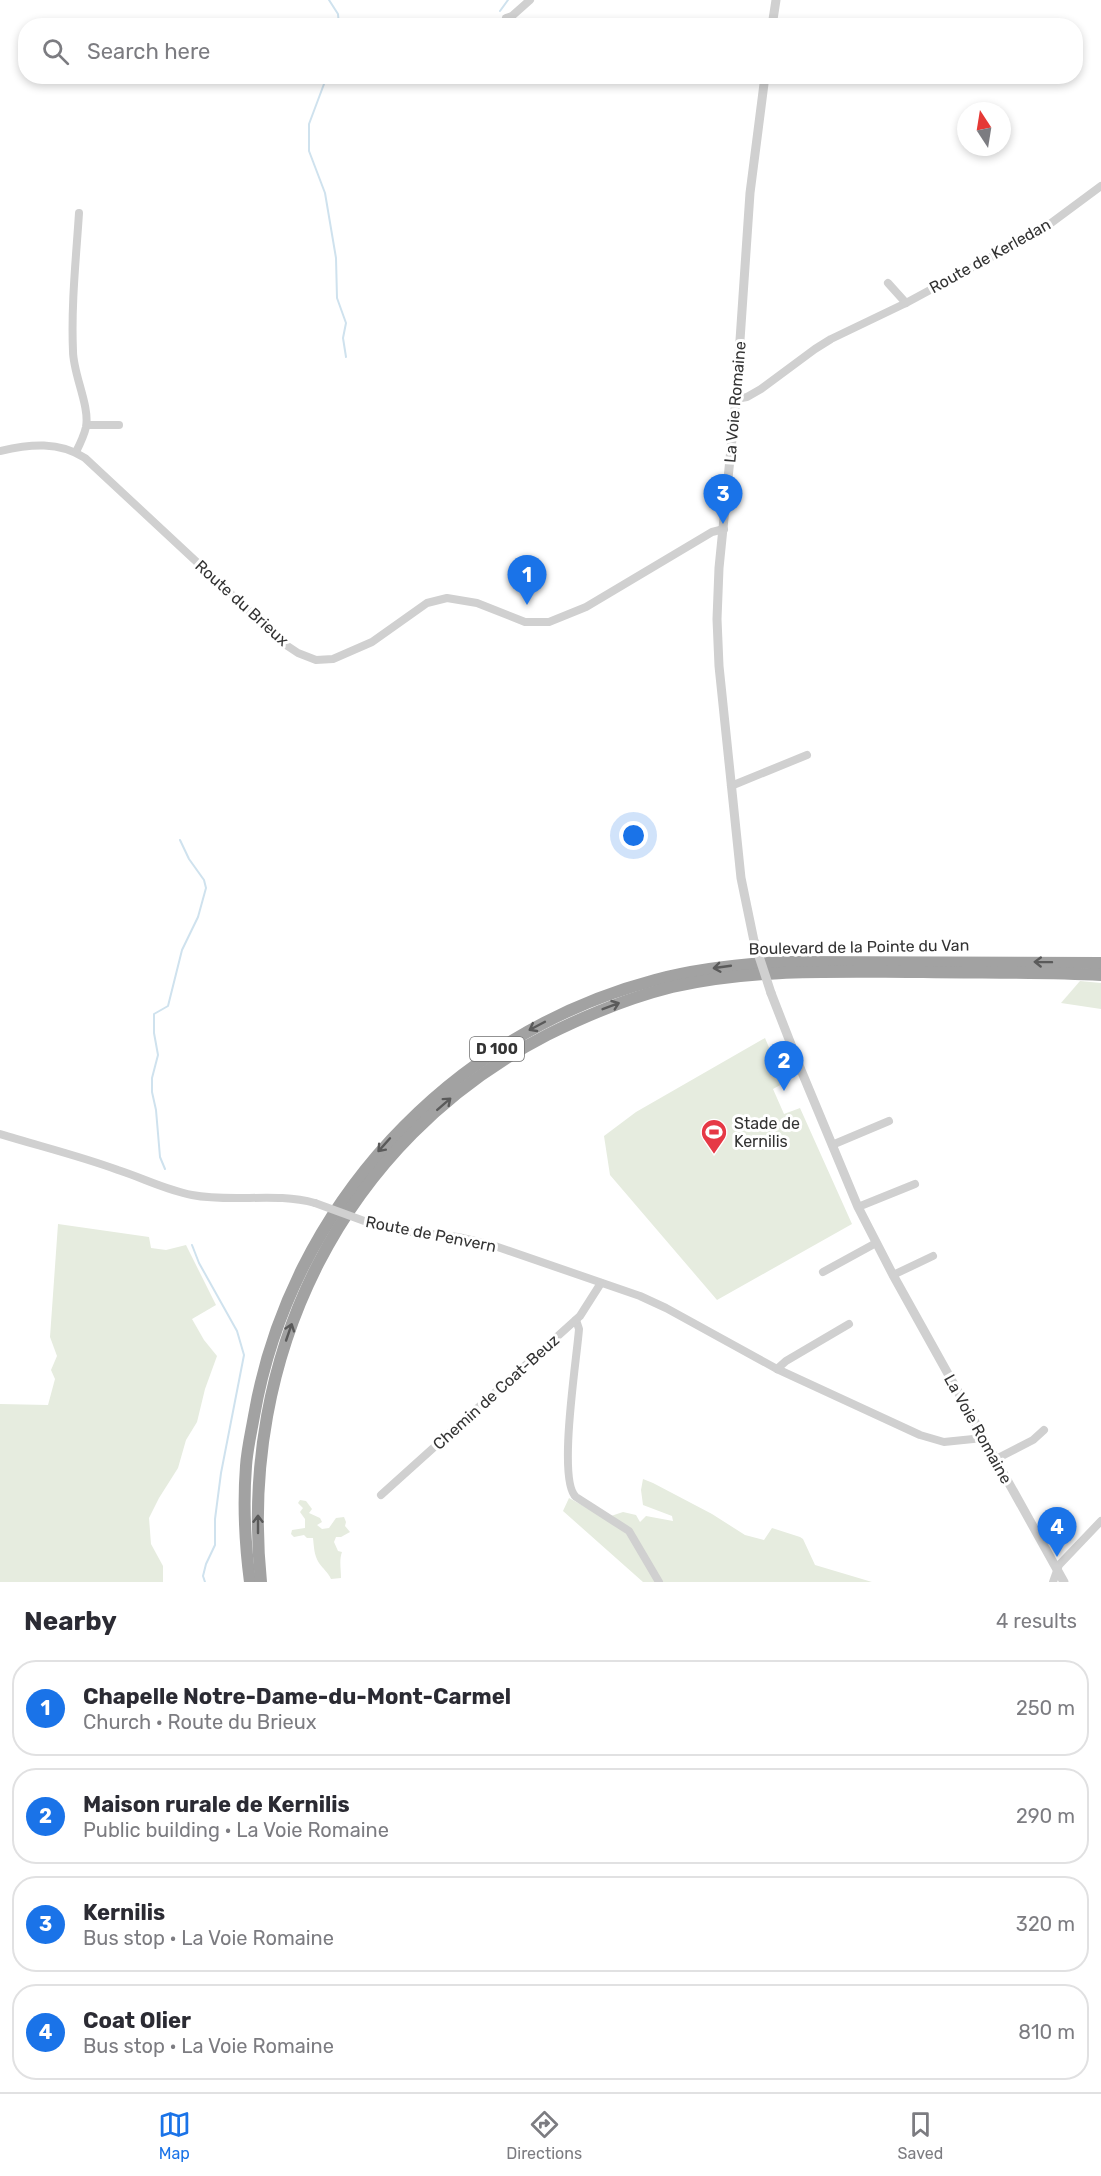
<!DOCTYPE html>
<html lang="en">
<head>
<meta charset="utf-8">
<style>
  :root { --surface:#fff; --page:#f7f7f7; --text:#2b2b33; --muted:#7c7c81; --line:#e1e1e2; --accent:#1a73e8 }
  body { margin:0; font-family:Rubik,sans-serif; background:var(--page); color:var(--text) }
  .compass { position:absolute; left:957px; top:102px; width:54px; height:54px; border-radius:50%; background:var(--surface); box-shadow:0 3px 9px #0003; rotate:348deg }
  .you { position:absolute; left:634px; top:836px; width:21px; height:21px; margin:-15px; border:4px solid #fff; border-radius:50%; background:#1a73e8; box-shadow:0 0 0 9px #1a73e833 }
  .badge { display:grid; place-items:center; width:39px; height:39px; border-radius:50%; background:var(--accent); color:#fff; font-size:20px; font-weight:700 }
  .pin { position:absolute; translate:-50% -50px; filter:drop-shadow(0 2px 3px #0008) }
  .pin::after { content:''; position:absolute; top:32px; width:21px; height:18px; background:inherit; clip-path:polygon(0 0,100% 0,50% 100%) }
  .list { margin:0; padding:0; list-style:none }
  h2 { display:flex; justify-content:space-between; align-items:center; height:78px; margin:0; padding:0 24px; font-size:26px }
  h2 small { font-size:20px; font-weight:400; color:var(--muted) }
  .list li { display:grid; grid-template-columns:39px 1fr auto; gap:18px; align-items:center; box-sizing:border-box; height:96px; margin:0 12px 12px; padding:0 12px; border:2px solid var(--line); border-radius:24px }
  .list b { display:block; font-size:22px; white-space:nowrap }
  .list p { margin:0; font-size:20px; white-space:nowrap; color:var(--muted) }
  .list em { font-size:20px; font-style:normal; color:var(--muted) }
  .icon { flex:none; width:33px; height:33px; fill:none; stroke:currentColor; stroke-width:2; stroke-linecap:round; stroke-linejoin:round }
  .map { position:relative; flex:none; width:1101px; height:1582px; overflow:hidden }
  .search { position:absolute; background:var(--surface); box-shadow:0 3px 9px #0003; left:18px; right:18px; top:18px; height:66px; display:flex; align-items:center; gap:15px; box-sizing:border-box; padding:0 21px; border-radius:24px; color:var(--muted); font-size:22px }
  .sheet { height:510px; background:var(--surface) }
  nav { display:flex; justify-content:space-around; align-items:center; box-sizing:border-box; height:84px; border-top:2px solid var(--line); background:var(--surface); font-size:16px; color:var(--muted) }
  nav a { display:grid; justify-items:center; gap:3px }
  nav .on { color:var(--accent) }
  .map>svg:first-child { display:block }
  .green { fill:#e6ecdf }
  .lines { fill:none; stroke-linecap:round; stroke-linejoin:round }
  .stream { stroke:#cfe2ee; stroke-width:2 }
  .minor { stroke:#d0d0d0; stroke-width:8 }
  .tertiary { stroke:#d0d0d0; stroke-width:9 }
  .trunk { stroke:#a2a2a2; stroke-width:12 }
  .minor-bridge { stroke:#d0d0d0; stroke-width:8 }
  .tertiary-bridge { stroke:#d0d0d0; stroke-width:9 }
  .oneway { stroke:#5a5a5a }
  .labels { text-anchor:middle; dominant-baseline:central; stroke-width:6; stroke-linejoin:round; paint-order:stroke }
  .shield { fill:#fff; stroke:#707070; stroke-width:1.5 }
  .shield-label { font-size:15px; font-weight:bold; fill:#333 }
  .street-label { font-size:16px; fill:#333; stroke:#fff }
  .poi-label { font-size:16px; fill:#333; stroke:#fff; text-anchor:start }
</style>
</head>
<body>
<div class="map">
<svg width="1101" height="1582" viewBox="0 0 1101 1582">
  <rect width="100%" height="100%" fill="#fff"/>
  <!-- green -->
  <g class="green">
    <polygon points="1080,981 1101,983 1101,1009 1061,1003"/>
    <polygon points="765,1038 784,1083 773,1089 784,1114 800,1108 852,1224 717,1300 610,1175 604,1136 636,1112"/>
    <polygon points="58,1224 149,1237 151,1248 166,1250 186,1245 216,1305 192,1319 204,1340 217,1356 205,1389 197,1422 186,1440 178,1468 159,1498 149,1518 151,1544 163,1566 163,1582 0,1582 0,1404 48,1405 55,1379 51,1370 57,1356 50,1337"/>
    <polygon points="643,1479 653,1483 712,1514 745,1535 764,1540 772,1528 800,1537 803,1539 815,1565 872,1582 643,1582 563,1511 569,1498 598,1514 611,1516 623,1512 636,1515 640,1522 646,1516 673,1521 672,1516 643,1505 641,1490"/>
    <path d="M300 1500 306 1501 312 1509 309 1513 320 1518 322 1522 317 1525 322 1529 329 1528 336 1518 344 1517 346 1522 345 1526 350 1532 341 1537H336L334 1542 338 1551 342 1552C339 1560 341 1569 341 1578L331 1579C328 1572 323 1569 319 1563 314 1555 314 1547 313 1538H307L304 1535 294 1537 291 1534 292 1530 305 1528V1519L300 1512 303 1508 298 1503Z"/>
  </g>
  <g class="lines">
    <!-- stream -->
    <g class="stream">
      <polyline points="329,0 338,14 339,26"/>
      <polyline points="500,11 508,0"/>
      <polyline points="487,26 494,19"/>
      <polyline points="327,76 309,124 309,151 325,193 336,258 337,298 346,323 343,338 346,357"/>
      <polyline points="165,1169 160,1157 156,1110 152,1092 152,1078 158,1055 154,1033 154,1014 168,1006 182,950 198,917 206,888 204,880 189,859 180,840"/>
      <polyline points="192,1245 199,1263 237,1331 244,1355 221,1473 215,1519 215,1545 206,1564 203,1576 205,1582"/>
    </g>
    <!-- minor -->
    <g class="minor">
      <polyline points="506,18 512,16 530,0"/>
      <polyline points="888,283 906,303"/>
      <polyline points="736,399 747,397 761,389 815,349 831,339 906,303 1043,229 1101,186"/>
      <polyline points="87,425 119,425"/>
      <path d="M0 451C30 444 59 441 85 458L286 645 298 653 316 660 333 659 372 642 427 603 447 598 477 603 525 622H549L586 607 712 532 724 529"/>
      <path d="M76 452C80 444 84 436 86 427 90 406 73 374 73 351 71 305 76 259 79 213"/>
      <polyline points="731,786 807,755"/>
      <path d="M0 1134C39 1146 80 1156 118 1170 143 1178 166 1190 192 1195 233 1203 275 1192 315 1203"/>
      <polyline points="832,1145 889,1121"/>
      <polyline points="858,1207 915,1184"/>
      <polyline points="367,1222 402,1231 458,1237 492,1245 640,1296 666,1308 777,1369 920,1435 944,1442 983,1438"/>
      <polyline points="823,1272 876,1243"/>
      <polyline points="893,1275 933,1256"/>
      <path d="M576 1320 579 1329C577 1358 557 1481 576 1497L629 1531 659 1582"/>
      <polyline points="777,1369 786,1361 849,1324"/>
      <polyline points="996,1459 1033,1440 1044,1430"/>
      <polyline points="381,1495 580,1316 601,1283"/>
      <polyline points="1053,1582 1059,1565 1101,1521"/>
    </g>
    <!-- tertiary -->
    <g class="tertiary">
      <polyline points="772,26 776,0"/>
      <polyline points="754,941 741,878 719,666 717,619 719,568 736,399 750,193 765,76"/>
      <polyline points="771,993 801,1070 858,1207 893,1275 1064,1582"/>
    </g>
    <!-- trunk -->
    <g class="trunk">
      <path d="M250 1582C245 1544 243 1505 246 1466 247 1450 251 1433 254 1416 290 1207 450 1034 655 980 697 969 740 964 783 962L1101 963"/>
      <path d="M261 1582C238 1355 342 1141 547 1035 587 1015 628 998 672 987 755 968 839 972 923 972 982 973 1042 972 1101 975"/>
    </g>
    <!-- minor-bridge -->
    <polyline class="minor-bridge" points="315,1203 367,1222"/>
    <!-- tertiary-bridge -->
    <polyline class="tertiary-bridge" points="754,941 771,993"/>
  </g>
  <!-- one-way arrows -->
  <defs><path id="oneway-shaft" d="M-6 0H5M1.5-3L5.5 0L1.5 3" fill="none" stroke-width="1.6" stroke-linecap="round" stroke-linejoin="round" transform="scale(1.5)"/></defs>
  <g class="oneway">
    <use href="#oneway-shaft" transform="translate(1043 962) rotate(-179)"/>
    <use href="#oneway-shaft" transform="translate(722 967) rotate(172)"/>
    <use href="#oneway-shaft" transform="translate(611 1006) rotate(-21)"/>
    <use href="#oneway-shaft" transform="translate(537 1026) rotate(152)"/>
    <use href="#oneway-shaft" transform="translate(444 1104) rotate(-41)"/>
    <use href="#oneway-shaft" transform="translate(384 1145) rotate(132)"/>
    <use href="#oneway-shaft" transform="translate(289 1332) rotate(-71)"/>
    <use href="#oneway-shaft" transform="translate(258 1524) rotate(-90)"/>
  </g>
  <!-- icons -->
  <defs>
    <g id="stadium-pin" transform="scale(1.35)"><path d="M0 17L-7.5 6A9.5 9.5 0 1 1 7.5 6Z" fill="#e63946" stroke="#fff"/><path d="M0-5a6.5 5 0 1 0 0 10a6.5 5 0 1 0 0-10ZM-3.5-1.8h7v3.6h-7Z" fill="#fff"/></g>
  </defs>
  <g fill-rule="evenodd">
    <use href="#stadium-pin" x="714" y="1132"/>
  </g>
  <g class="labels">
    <!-- shield labels -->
    <rect class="shield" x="470" y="1037" width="54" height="24" rx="4.5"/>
    <g class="shield-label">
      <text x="497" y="1049">D 100</text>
    </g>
    <!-- street labels -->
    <g class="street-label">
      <text transform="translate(990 256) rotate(-29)">Route de Kerledan</text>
      <text transform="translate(735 402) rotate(-85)">La Voie Romaine</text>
      <text transform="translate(242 603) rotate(42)">Route du Brieux</text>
      <text transform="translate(859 947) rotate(-1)">Boulevard de la Pointe du Van</text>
      <text transform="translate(431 1234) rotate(11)">Route de Penvern</text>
      <text transform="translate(496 1392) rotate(-42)">Chemin de Coat-Beuz</text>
      <text transform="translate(978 1429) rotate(61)">La Voie Romaine</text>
    </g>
    <!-- poi labels -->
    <g class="poi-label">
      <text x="734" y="1123">Stade de<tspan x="734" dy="18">Kernilis</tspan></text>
    </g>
  </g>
</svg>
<svg class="compass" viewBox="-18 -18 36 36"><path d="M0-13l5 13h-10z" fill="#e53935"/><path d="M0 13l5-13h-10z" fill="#7c7c81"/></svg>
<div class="you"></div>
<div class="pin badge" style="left:527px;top:605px">1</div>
<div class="pin badge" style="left:784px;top:1091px">2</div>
<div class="pin badge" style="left:723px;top:524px">3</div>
<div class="pin badge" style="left:1057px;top:1557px">4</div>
<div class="search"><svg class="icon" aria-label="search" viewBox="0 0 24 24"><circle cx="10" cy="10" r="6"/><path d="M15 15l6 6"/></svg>Search here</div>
</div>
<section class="sheet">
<h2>Nearby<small>4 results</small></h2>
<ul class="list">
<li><span class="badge">1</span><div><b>Chapelle Notre-Dame-du-Mont-Carmel</b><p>Church · Route du Brieux</p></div><em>250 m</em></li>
<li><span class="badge">2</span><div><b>Maison rurale de Kernilis</b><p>Public building · La Voie Romaine</p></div><em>290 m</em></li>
<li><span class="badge">3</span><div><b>Kernilis</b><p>Bus stop · La Voie Romaine</p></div><em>320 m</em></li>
<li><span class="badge">4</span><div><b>Coat Olier</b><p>Bus stop · La Voie Romaine</p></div><em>810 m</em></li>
</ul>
</section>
<nav>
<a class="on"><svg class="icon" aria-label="map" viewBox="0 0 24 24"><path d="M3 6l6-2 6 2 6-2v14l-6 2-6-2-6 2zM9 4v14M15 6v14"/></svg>Map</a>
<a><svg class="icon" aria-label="directions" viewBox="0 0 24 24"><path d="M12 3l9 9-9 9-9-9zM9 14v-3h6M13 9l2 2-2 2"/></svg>Directions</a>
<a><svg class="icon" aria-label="saved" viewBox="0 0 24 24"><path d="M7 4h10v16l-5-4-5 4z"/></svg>Saved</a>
</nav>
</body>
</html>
